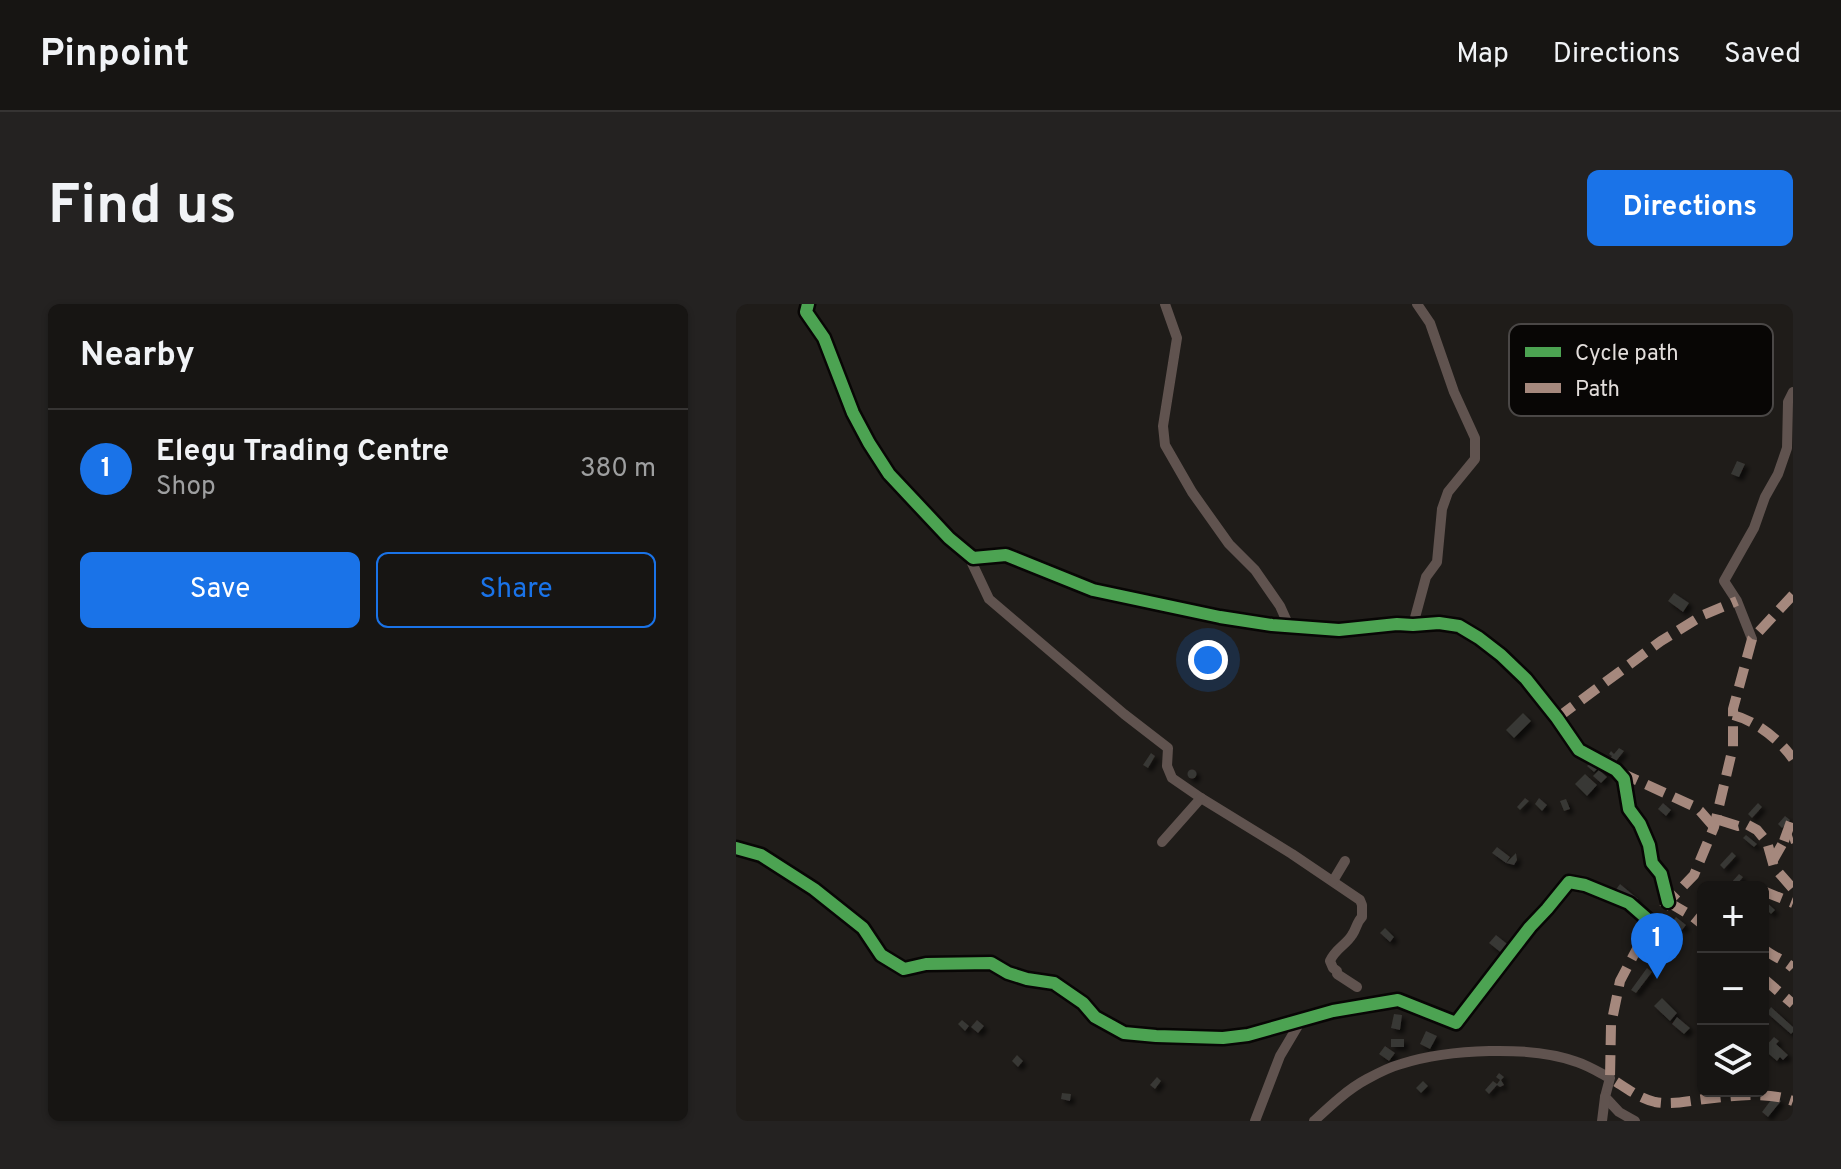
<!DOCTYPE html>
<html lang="en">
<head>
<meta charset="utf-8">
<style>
  :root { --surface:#171513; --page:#242221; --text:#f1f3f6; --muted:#9e9fa0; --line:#363433; --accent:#1a73e8 }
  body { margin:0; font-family:Overpass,sans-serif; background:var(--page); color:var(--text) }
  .controls { position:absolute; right:24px; bottom:24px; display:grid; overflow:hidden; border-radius:12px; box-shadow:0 2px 6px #0004 }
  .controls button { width:72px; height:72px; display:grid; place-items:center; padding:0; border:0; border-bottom:2px solid var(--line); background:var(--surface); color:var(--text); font:40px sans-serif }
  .you { position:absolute; left:472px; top:356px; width:28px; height:28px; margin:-20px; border:6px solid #fff; border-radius:50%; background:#1a73e8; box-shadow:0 0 0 12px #1a73e833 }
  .badge { display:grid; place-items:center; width:52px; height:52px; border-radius:50%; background:var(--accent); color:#fff; font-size:26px; font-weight:700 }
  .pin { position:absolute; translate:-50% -66px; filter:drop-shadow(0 2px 4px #0008) }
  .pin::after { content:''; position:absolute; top:42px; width:28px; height:24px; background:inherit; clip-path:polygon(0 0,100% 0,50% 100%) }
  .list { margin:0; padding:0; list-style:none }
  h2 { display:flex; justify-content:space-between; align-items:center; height:104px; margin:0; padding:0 32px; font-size:34px }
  h2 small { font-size:26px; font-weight:400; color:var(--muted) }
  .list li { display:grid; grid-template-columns:52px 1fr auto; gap:24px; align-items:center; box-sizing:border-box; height:120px; padding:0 32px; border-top:2px solid var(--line) }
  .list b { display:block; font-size:30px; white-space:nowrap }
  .list p { margin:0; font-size:26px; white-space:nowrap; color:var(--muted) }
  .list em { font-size:26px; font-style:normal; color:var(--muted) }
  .actions { display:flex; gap:16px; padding:24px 32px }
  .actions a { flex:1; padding:18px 0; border:2px solid var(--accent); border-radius:12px; text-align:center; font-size:28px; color:var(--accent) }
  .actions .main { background:var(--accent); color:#fff }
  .icon { flex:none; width:44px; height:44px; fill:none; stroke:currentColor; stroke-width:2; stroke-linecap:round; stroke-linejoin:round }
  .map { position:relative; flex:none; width:1057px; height:817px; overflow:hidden; border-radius:12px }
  header { display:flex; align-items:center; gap:48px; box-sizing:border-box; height:112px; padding:0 40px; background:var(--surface); border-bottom:2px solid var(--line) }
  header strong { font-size:38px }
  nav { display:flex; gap:44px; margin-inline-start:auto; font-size:28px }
  .intro { display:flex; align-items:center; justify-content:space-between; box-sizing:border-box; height:192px; padding:0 48px }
  h1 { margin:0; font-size:56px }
  .button { padding:20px 36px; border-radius:12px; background:var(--accent); color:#fff; font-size:28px; font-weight:700 }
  main { display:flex; gap:48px; padding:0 48px }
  aside { flex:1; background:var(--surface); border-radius:12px; box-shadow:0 2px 6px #0004 }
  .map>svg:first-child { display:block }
  .building { fill:#393734; filter:url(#shadow) }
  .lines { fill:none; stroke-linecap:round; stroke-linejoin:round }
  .minor { stroke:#60534f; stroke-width:10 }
  .quiet { stroke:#a5887d; stroke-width:10; stroke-dasharray:20 10; stroke-linecap:butt }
  .cycleway-casing { stroke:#080605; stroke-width:17 }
  .cycleway { stroke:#4ca352; stroke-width:12 }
  .key { fill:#080605; stroke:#4a4746; stroke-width:2 }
  .key-label { font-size:22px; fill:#e3dedc }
</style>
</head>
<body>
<header>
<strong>Pinpoint</strong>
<nav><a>Map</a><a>Directions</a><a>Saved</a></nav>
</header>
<div class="intro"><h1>Find us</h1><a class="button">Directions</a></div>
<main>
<aside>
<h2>Nearby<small></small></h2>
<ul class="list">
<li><span class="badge">1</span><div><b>Elegu Trading Centre</b><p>Shop</p></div><em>380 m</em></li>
</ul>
<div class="actions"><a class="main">Save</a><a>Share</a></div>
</aside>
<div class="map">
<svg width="1057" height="817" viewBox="0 0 1057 817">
  <defs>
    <filter id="shadow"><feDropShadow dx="4" dy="4" stdDeviation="2" flood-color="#0009"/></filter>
  </defs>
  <rect width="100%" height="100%" fill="#1f1c19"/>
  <!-- building -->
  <g class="building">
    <polygon points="1001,157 1009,160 1003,173 995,170"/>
    <polygon points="938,289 953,299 947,308 932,297"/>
    <polygon points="787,409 795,417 778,434 770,426"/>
    <polygon points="883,444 888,447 877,461 872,457 876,452 873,450 875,447 878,450"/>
    <polygon points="415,449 419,452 412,464 407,461"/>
    <polygon points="858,456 874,468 872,471 858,460 862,464 858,468 851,462"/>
    <circle cx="456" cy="470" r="4.5"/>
    <polygon points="863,466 871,473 865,479 857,472"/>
    <polygon points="849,470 861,481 851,492 839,480"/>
    <polygon points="789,494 793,497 784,506 781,503"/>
    <polygon points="803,494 811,501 806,507 799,500"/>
    <polygon points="830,495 834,505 828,507 824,497"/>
    <polygon points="927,499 935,506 930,512 922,505"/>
    <polygon points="1022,499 1026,503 1016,514 1012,510"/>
    <polygon points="1049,512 1054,516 1046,524 1042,520"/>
    <polygon points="1010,531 1021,540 1018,543 1007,534"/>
    <polygon points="761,543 774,553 770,559 756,549"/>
    <polygon points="996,548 1000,552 988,565 984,561"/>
    <polygon points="780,549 781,556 778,561 770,559"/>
    <polygon points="1003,570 1007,573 1002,579 1004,580 999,583 995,579"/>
    <polygon points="884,580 902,595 896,602 879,587"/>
    <polygon points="1027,595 1039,606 1035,610 1027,602"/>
    <polygon points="940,613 950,621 946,626 936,618"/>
    <polygon points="649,624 658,633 654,638 644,629"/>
    <polygon points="760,631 775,643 768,651 753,639"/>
    <polygon points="911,664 916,668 900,689 895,686"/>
    <polygon points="926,694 941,709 934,717 918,702"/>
    <polygon points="1035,703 1057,723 1057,728 1055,730 1031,709"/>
    <polygon points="658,710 666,711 664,726 655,724"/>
    <polygon points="941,713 954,724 948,730 936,720"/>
    <polygon points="226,716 233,722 229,727 222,720"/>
    <polygon points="241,716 248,722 242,729 235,723"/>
    <polygon points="690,727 701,732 694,745 684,740"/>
    <polygon points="1038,733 1043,737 1040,740 1052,751 1047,756 1044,753 1041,757 1027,745"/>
    <rect x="655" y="735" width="13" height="8"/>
    <polygon points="649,742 659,749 653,757 643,750"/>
    <polygon points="281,751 287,757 282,763 276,757"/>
    <polygon points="763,769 768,773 765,776 768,781 764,783 761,781 753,790 749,786 757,777 761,780 764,776 760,773"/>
    <polygon points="421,773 425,777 419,785 414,781"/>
    <polygon points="687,777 692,782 685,789 680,784"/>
    <polygon points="326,789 335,790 334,797 325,795"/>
    <polygon points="1038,792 1045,797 1032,813 1026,808"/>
  </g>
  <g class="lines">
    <!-- minor -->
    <g class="minor">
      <polyline points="72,0 70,8 88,34 117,109 133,139 153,170 213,234 237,254 270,251 357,286 484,313 536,321 603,326 661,320 677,321 703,319 723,322 743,334 765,351 790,375 821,414 843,446 880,466 888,475 893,505 904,520 913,541 916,559 925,570 932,598"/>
      <polyline points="429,0 441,34 427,122 429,141 456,188 493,240 519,266 544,302 553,322"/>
      <path d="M237 254 236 259 253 295 388 410 432 444 431 462 436 474 465 494 556 550 624 596 626 601V613C620 619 621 624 616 631 610 641 599 645 594 657L597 664 601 667V670L621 683"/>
      <polyline points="677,321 690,273 701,258 706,205 712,188 739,155 739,134 718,88 694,19 681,0"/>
      <polyline points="1016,335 1001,297 988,277 1018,224 1029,193 1042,170 1051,144 1052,98 1057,88"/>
      <polyline points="426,538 465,494"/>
      <polyline points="0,544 25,551 78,585 127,624 145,651 168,665 190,660 255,659 272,669 291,675 318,679 347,699 359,713 388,729 420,732 487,734 512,731 597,707 662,696 720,719 794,623 811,605 833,578 849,581 893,599 917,620"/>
      <polyline points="597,577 609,557"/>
      <polyline points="519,817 544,752 566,715"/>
      <path d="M578 817C594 802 612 785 631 775 642 769 654 763 665 760 712 745 795 741 841 758 853 762 864 769 874 774L869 793 883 808 899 817"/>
      <polyline points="866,817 869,793"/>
    </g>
    <!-- quiet -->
    <g class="quiet">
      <path d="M1057 291 1016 335 997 405V443L978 523 958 571 932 598 903 641 884 677 875 721 874 774C889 783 902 794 919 798 936 801 952 797 969 795 998 792 1030 787 1057 797"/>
      <path d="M997 411C1020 417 1044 436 1057 455"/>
      <polyline points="821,414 925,337 967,311 1001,297"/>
      <polyline points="883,468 957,502 964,507 978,523 983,516 1002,522 1010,520 1021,526 1031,538 1038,563 1057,585"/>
      <polyline points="1048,537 1057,512"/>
      <polyline points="1036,558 1048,537 1057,534"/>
      <polyline points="1027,587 1057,599"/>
      <polyline points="932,598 956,612 967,621"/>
      <path d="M1027 644C1036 653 1048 655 1057 664"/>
      <polyline points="1027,674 1057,700"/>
    </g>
    <!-- cycleway casing -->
    <g class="cycleway-casing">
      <g id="cycleway">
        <polyline points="72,0 70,8 88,34 117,109 133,139 153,170 213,234 237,254 270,251 357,286 484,313 536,321 603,326 661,320 677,321 703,319 723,322 743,334 765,351 790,375 821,414 843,446 880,466 888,475 893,505 904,520 913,541 916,559 925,570 932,598"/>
        <polyline points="0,544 25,551 78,585 127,624 145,651 168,665 190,660 255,659 272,669 291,675 318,679 347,699 359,713 388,729 420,732 487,734 512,731 597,707 662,696 720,719 794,623 811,605 833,578 849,581 893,599 917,620"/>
      </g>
    </g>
    <!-- cycleway -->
    <use href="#cycleway" class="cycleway"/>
  </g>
  <!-- legend -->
  <rect x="773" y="20" width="264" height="92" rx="12" class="key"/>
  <rect x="789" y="43" width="36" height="10" fill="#4ca352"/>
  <rect x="789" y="79" width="36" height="10" fill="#a5887d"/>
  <g class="key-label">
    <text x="839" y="56">Cycle path</text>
    <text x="839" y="92">Path</text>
  </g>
</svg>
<div class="controls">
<button>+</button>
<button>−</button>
<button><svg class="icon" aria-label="layers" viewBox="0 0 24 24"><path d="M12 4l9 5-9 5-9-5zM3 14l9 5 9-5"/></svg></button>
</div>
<div class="you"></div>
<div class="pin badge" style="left:921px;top:675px">1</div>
</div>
</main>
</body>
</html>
